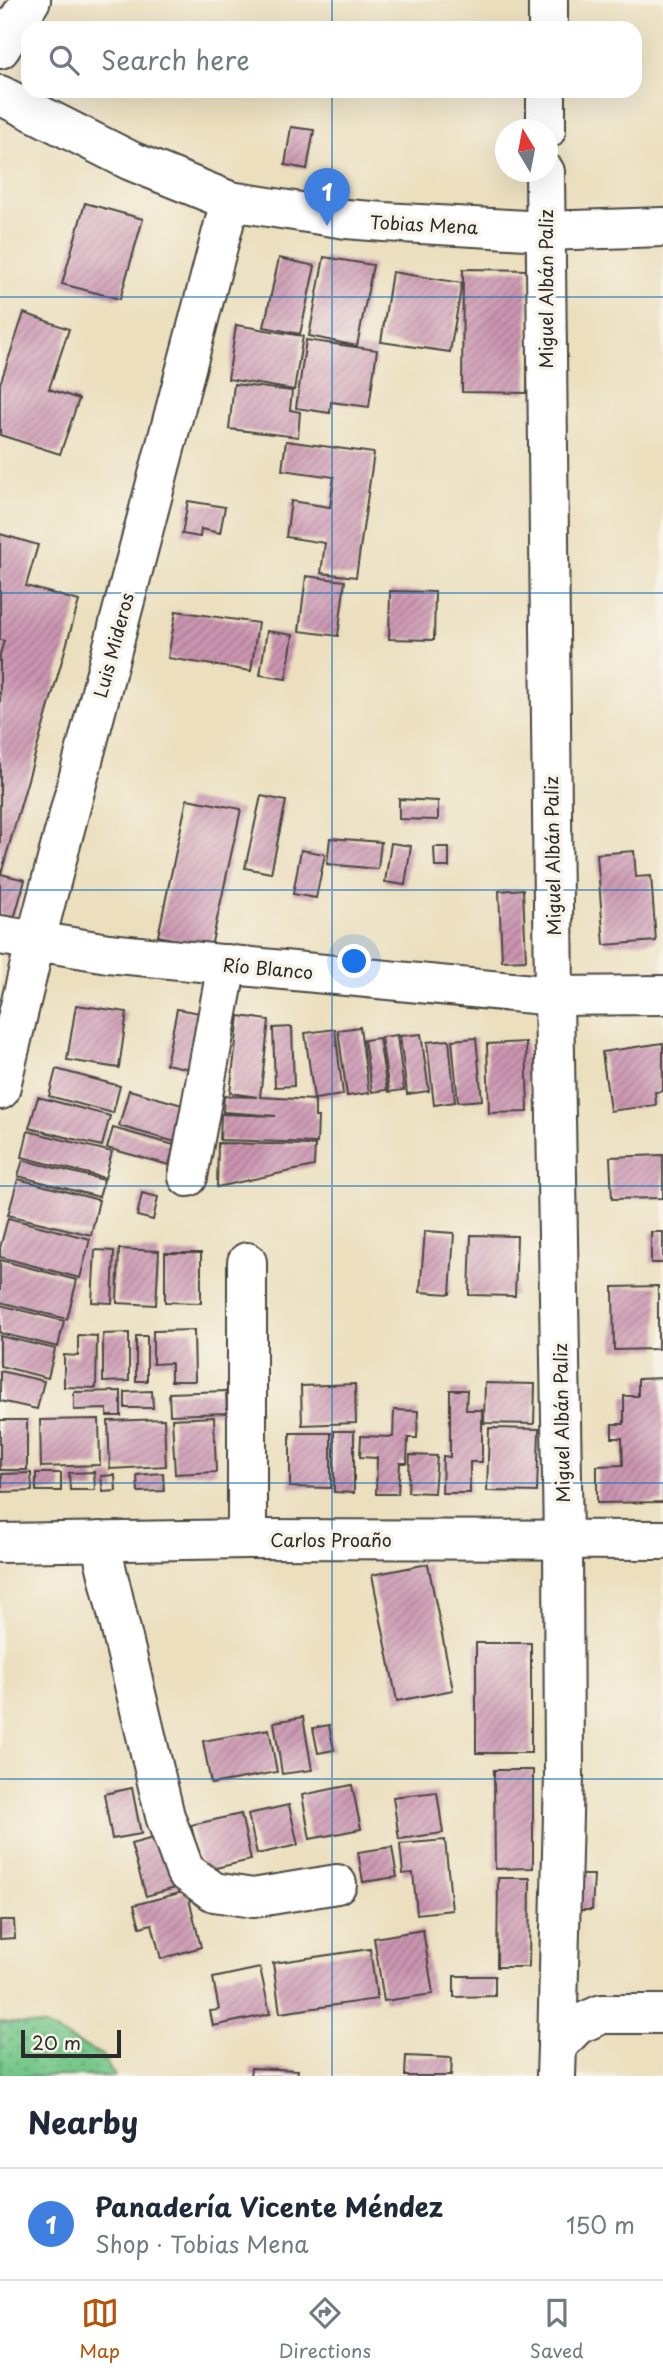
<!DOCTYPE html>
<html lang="en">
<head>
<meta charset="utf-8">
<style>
  :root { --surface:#fff; --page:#f6f6f7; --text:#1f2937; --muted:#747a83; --line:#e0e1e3; --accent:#b45309 }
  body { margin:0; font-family:"Playpen Sans",sans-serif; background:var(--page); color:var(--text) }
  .compass { position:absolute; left:495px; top:119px; width:63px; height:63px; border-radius:50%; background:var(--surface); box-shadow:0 7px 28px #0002; rotate:350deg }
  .scale { position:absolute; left:21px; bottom:18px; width:100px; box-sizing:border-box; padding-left:7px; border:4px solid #2b2b2b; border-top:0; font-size:19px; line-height:24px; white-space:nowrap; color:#2b2b2b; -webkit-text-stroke:5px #f7f3e8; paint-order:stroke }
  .you { position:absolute; left:355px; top:962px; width:24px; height:24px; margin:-18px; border:5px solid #fff; border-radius:50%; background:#1a73e8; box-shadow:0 0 0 10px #1a73e833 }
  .badge { display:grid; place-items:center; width:46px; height:46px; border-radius:50%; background:var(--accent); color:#fff; font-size:23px; font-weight:700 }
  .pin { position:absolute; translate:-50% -58px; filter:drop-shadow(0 2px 4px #0008) }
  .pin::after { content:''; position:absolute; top:37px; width:24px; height:21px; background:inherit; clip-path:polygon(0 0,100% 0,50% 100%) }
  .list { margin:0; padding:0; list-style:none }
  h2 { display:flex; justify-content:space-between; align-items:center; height:91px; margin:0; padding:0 28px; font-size:30px }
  h2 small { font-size:23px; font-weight:400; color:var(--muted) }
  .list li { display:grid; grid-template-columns:46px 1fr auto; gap:21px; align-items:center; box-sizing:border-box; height:112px; padding:0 28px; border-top:2px solid var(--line) }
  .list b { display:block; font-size:26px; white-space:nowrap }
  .list p { margin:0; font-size:23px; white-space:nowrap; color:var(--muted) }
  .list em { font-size:23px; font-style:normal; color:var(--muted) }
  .icon { flex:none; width:38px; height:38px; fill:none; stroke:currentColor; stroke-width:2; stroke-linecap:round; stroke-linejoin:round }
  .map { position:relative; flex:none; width:663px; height:2076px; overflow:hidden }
  .search { position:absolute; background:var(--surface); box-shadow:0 7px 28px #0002; left:21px; right:21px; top:21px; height:77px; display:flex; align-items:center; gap:18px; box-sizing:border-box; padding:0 24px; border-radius:21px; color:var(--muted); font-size:26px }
  .sheet { height:203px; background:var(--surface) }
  nav { display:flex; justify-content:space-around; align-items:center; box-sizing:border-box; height:98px; border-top:2px solid var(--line); background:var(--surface); font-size:19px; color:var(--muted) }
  nav a { display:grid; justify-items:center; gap:4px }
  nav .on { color:var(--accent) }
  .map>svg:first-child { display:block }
  .grass { fill:url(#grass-dots); stroke:#50795a; stroke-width:2 }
  .building { fill:url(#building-hatch) }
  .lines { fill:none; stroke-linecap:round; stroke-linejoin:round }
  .minor-casing { stroke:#484641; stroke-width:42 }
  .minor { stroke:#fff; stroke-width:38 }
  .grid { fill:none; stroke:#1f6fb2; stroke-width:2; stroke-opacity:0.55 }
  .labels { text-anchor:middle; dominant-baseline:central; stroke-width:7; stroke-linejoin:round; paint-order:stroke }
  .street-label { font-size:18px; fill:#2b2b2b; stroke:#f7f3e8 }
</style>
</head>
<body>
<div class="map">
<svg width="663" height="2076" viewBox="0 0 663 2076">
  <defs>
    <pattern id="grass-dots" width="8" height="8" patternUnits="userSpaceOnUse" patternTransform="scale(1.75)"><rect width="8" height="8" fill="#75c789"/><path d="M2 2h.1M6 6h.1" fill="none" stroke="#60a270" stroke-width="1.8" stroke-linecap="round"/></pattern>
    <pattern id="building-hatch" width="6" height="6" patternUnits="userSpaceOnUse" patternTransform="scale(1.75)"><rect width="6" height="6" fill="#ca94b0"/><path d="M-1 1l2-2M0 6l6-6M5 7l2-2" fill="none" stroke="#a4798f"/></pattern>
  </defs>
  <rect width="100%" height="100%" fill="#f7f3e8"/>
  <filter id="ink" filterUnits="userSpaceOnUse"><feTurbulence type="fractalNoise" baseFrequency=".0143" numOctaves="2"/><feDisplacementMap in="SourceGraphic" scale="14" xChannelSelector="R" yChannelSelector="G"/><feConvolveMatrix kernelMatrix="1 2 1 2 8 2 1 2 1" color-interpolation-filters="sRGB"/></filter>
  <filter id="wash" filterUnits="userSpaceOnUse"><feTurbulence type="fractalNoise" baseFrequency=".00686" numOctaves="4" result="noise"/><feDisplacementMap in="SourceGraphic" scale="28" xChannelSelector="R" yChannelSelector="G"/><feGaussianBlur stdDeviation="1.57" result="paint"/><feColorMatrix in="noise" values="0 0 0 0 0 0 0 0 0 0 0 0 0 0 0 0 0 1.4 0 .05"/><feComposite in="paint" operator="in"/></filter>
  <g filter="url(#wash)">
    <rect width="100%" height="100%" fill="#ebdfbe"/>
    <!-- grass -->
    <polygon class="grass" points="0,2022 45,2026 102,2055 115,2076 0,2076"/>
    <g id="blocks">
      <!-- building -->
      <g class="building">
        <polygon points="291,127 314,130 307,169 285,165"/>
        <polygon points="85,203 143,219 120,299 62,284"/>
        <polygon points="324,257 373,265 357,346 309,336"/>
        <polygon points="279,258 315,266 300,334 264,327"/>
        <polygon points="463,269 528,270 527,393 462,392"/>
        <polygon points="392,272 462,283 450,352 381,342"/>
        <polygon points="24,313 69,329 49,389 79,399 60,454 0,435 0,384"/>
        <polygon points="236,325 303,336 294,390 228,379"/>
        <polygon points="306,340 377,350 369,407 331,402 330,413 296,408"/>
        <polygon points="234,384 292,391 290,410 300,412 298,437 229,429"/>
        <polygon points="286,441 374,453 356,577 321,573 325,543 286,537 291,501 330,507 334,477 282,470"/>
        <polygon points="188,501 225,507 220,533 201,529 200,537 182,534"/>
        <polygon points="0,534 38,545 26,586 79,601 1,874 25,880 14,919 0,915 0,654 4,641 0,640"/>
        <polygon points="306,576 345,581 338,636 299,631"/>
        <polygon points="390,591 435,592 434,640 389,639"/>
        <polygon points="176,611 258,623 251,671 168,658"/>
        <polygon points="267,631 293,635 286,679 260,675"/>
        <polygon points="261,796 286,801 271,873 245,868"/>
        <polygon points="187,799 241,809 211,947 158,936"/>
        <polygon points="399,799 438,801 438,820 399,819"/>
        <polygon points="330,838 381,842 378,869 327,864"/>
        <polygon points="391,843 411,846 405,885 385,882"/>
        <polygon points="434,847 449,847 449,867 435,867"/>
        <polygon points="301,850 325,854 316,898 293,894"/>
        <polygon points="634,851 636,877 651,876 656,941 604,945 597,854"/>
        <polygon points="523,889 526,960 502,961 499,891"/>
        <polygon points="76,1005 127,1012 119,1068 67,1060"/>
        <polygon points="177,1009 206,1014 195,1070 166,1064"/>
        <polygon points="239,1016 269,1020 260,1097 315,1100 315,1117 318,1117 317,1143 220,1140 221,1114 276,1116 223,1112 224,1096 257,1097 230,1093"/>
        <polygon points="292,1027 294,1086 275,1087 273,1028"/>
        <polygon points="360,1027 369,1093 347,1096 338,1030"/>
        <polygon points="335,1029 343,1095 314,1099 305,1033"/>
        <polygon points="421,1034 429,1091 407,1094 400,1036"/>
        <polygon points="397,1035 404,1090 389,1092 381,1037"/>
        <polygon points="379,1038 387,1090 372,1092 364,1040"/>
        <polygon points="476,1038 482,1100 458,1102 452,1040"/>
        <polygon points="449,1040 455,1102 434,1105 427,1042"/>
        <polygon points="526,1042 528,1112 489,1113 487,1044"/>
        <polygon points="663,1043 663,1091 655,1092 656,1105 610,1111 602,1052"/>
        <polygon points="56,1069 120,1086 113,1113 49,1096"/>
        <polygon points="129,1090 189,1107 179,1143 119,1126"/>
        <polygon points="38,1097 110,1116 102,1146 29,1128"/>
        <polygon points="113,1128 174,1145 169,1165 107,1148"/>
        <polygon points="28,1131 112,1152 105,1178 22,1157"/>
        <polygon points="218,1143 315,1145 314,1166 217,1187"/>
        <polygon points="663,1155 663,1198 612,1199 610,1157"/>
        <polygon points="23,1160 104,1180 99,1197 18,1176"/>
        <polygon points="18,1179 99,1200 91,1235 8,1215"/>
        <polygon points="142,1193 158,1197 153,1220 137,1216"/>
        <polygon points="8,1218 90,1239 80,1278 0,1257 0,1248"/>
        <polygon points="425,1231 454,1233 450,1294 420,1292"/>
        <rect x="651" y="1232" width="12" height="31"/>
        <polygon points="471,1235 517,1236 515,1296 469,1295"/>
        <polygon points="119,1249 159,1251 156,1305 117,1303"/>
        <polygon points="95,1250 114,1251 112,1303 92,1302"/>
        <polygon points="165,1253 201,1253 201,1303 165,1302"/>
        <polygon points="0,1260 77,1280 67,1319 0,1302"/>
        <polygon points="658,1286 658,1349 614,1350 613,1287"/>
        <polygon points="0,1305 64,1321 58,1347 0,1333"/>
        <polygon points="194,1330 195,1381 171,1381 171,1363 153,1364 153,1331"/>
        <polygon points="129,1333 129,1381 103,1382 103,1334"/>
        <polygon points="78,1335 97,1336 96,1388 64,1387 64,1355 78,1356"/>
        <polygon points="0,1336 55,1349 48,1378 0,1366"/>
        <rect x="136" y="1336" width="11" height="45"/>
        <polygon points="0,1371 44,1381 37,1409 0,1401"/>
        <polygon points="663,1378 663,1502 597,1503 597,1466 623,1465 622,1438 612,1438 612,1424 624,1424 624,1396 638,1396 638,1379"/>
        <polygon points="485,1383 535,1384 534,1424 484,1423"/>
        <polygon points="355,1384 356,1423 302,1425 301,1386"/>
        <polygon points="450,1390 467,1390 466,1410 482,1410 482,1462 470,1462 470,1493 442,1493 443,1456 450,1457"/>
        <polygon points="121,1391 121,1416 107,1416 107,1409 74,1410 74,1392"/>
        <polygon points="152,1391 153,1408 125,1408 125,1392"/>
        <polygon points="226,1391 227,1413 170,1415 169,1393"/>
        <polygon points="394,1410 418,1411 417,1438 408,1438 407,1463 400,1463 398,1494 376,1494 377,1458 360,1457 361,1436 393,1437"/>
        <polygon points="214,1417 216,1472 175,1474 172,1419"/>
        <polygon points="99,1419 100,1465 41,1467 40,1420"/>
        <polygon points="164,1419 166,1466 110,1469 108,1421"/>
        <rect x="0" y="1420" width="27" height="50"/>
        <polygon points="489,1428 539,1429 537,1492 487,1491"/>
        <polygon points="334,1431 354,1431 354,1493 334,1492"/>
        <polygon points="290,1433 331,1433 331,1488 290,1487"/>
        <polygon points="410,1455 437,1456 434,1493 408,1492"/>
        <polygon points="94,1472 95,1490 70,1490 69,1473"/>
        <polygon points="31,1473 32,1491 2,1492 2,1474"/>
        <rect x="36" y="1473" width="25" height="18"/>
        <polygon points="163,1473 164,1491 138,1492 137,1475"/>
        <polygon points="115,1475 116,1491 103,1492 101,1476"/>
        <polygon points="428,1564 453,1690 397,1701 372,1575"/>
        <rect x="476" y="1643" width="55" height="110"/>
        <polygon points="303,1717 312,1770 282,1774 274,1722"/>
        <polygon points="329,1725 334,1750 318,1753 313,1728"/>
        <polygon points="269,1729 277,1772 211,1784 203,1741"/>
        <polygon points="494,1770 533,1770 533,1868 495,1869"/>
        <polygon points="352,1785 361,1829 310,1839 302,1795"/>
        <polygon points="132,1788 141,1834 112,1839 104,1794"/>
        <polygon points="437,1792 443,1833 399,1839 393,1797"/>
        <polygon points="289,1805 298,1845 257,1854 248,1814"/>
        <polygon points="241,1814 251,1860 202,1871 191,1825"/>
        <polygon points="168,1834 182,1886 146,1896 131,1844"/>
        <polygon points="445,1840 452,1910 417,1914 413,1873 403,1874 400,1844"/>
        <polygon points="392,1847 397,1877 363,1882 358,1852"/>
        <polygon points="581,1875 594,1875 592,1910 580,1910"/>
        <polygon points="498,1878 530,1878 529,1967 497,1967"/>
        <polygon points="187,1891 201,1947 161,1959 152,1924 140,1927 134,1905"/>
        <polygon points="0,1920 14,1920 15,1938 0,1939"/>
        <polygon points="423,1930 433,1994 384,2001 374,1938"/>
        <polygon points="370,1949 377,1999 280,2013 273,1963"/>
        <polygon points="260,1968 270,2014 213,2026 210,2011 219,2010 213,1978"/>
        <polygon points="454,1976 495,1976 495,1996 454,1997"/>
        <polygon points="406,2056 452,2058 451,2076 405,2076"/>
        <polygon points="251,2068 298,2070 297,2076 250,2076"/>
      </g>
    </g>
  </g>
  <g filter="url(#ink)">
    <use href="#blocks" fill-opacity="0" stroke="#484641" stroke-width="2"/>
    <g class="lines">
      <!-- minor casing -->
      <g class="minor-casing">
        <g id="minor">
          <polyline points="548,28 548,0"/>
          <polyline points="0,49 31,0"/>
          <polyline points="0,95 131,161 230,201 346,219 384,222 544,231 663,227"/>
          <polyline points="546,130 546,91"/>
          <polyline points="545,172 554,996 563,1540 564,1776 557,2046"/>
          <polyline points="0,935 108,953 554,996 663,995"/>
          <polyline points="0,1090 35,943 230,201"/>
          <polyline points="188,1177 227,964"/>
          <polyline points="247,1539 247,1262"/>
          <polyline points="100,1541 165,1816 185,1871 214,1892 253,1898 337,1884"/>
          <polyline points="0,1543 247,1539 663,1540"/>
          <polyline points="556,2076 557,2046 577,2025 602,2014 663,2014"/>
        </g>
      </g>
      <!-- minor -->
      <use href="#minor" class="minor"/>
    </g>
  </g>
  <!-- grid -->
  <path class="grid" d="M332 0V28M332 91V2076M0 297H663M0 593H663M0 890H663M0 1186H663M0 1483H663M0 1779H663"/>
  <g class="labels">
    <!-- street labels -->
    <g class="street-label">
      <text transform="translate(424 224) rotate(3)">Tobias Mena</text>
      <text transform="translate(545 289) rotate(-90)">Miguel Albán Paliz</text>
      <text transform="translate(113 645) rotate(-75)">Luis Mideros</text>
      <text transform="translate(552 856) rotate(-91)">Miguel Albán Paliz</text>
      <text transform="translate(268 968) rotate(5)">Río Blanco</text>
      <text transform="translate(561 1423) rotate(-91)">Miguel Albán Paliz</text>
      <text x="331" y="1539">Carlos Proaño</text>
    </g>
  </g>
</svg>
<svg class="compass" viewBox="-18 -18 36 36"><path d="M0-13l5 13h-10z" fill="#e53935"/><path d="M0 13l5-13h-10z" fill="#747a83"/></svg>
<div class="scale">20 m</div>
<div class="you"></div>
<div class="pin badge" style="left:327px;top:226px;background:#3f7fe0">1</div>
<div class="search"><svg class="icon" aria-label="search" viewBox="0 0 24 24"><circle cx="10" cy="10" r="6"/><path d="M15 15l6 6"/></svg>Search here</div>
</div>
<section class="sheet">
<h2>Nearby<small></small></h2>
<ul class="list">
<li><span class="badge" style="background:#3f7fe0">1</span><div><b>Panadería Vicente Méndez</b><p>Shop · Tobias Mena</p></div><em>150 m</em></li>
</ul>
</section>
<nav>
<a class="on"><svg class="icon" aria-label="map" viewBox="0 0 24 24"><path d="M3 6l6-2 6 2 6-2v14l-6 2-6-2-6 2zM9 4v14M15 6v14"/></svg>Map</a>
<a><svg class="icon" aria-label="directions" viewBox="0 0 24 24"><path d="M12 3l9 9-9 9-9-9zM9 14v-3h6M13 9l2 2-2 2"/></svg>Directions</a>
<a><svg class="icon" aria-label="saved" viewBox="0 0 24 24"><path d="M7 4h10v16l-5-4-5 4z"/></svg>Saved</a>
</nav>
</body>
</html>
